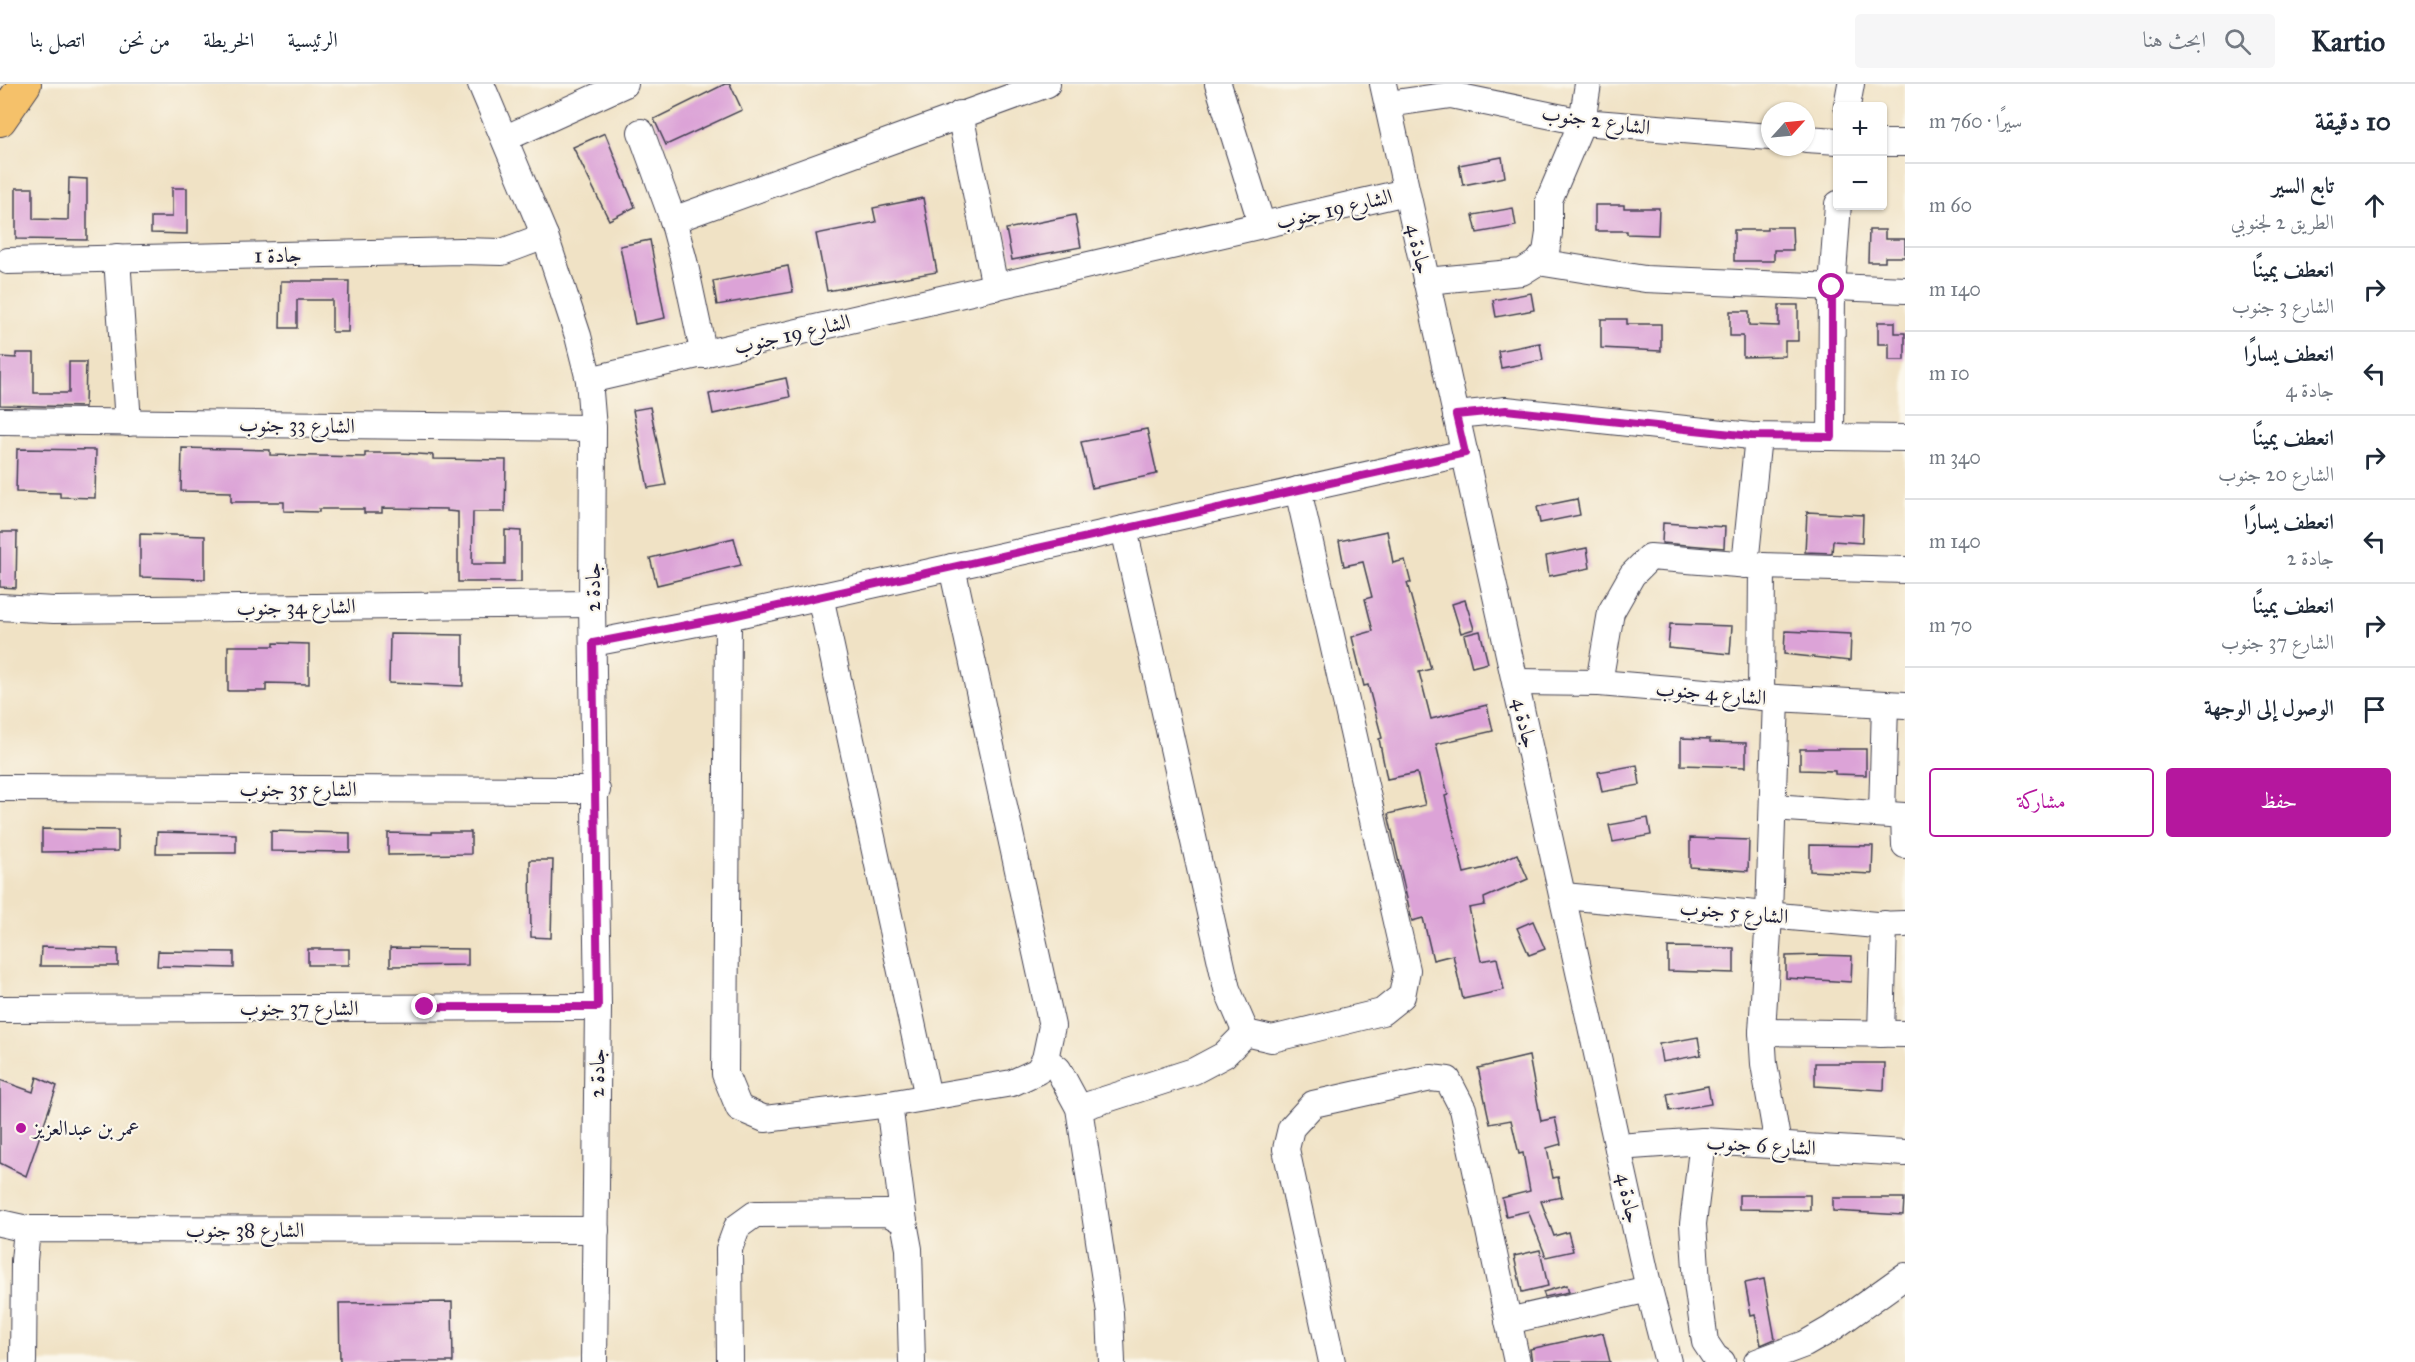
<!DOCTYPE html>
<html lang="ar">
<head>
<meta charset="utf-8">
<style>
  :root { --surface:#fff; --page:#f6f6f7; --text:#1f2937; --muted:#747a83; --line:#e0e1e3; --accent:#b5179e }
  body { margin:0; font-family:"IM FELL Great Primer",Amiri,serif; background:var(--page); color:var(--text); direction:rtl }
  .controls { position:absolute; right:18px; top:18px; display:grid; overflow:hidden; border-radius:6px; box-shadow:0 2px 4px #0004 }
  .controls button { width:54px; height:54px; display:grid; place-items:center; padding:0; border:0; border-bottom:2px solid var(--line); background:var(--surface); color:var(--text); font:30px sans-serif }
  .compass { position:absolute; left:1761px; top:18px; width:54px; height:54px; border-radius:50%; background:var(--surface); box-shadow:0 2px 4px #0004; rotate:63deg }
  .stop { position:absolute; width:18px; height:18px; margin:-14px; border:4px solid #b5179e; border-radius:50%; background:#fff }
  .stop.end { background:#b5179e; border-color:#fff; box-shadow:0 2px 6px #0008 }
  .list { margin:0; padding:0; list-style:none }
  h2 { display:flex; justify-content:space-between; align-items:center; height:78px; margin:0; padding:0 24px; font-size:26px }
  h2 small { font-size:20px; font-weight:400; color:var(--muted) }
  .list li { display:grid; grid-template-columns:39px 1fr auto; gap:18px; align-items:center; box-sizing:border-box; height:84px; padding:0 24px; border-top:2px solid var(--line) }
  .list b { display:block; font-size:22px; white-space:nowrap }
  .list p { margin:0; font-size:20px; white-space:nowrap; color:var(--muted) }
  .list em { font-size:20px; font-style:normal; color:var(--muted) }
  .actions { display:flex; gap:12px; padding:18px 24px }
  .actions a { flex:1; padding:14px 0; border:2px solid var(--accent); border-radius:6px; text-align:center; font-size:21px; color:var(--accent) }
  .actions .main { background:var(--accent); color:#fff }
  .icon { flex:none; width:33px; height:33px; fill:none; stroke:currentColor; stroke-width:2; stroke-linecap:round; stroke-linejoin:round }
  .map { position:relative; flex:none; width:1905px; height:1278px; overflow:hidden; direction:ltr }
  header { display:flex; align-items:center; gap:36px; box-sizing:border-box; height:84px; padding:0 30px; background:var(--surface); border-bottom:2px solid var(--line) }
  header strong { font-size:28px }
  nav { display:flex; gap:33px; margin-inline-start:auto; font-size:21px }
  .search { width:420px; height:54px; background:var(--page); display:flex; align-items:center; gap:15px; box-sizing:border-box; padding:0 21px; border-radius:6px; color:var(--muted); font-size:22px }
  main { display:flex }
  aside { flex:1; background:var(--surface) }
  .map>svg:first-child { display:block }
  .building { fill:#dca3d7 }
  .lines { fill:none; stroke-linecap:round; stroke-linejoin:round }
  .minor-casing { stroke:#413f50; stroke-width:28 }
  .major-casing { stroke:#413f50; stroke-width:34 }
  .minor { stroke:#fff; stroke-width:26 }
  .major { stroke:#f5c16b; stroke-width:32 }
  .route { stroke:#b5179e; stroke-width:8 }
  .poi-dot { fill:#b5179e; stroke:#fbf7ec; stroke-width:2 }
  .labels { text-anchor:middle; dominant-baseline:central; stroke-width:4.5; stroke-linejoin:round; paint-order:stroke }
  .street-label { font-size:21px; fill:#22223b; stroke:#fbf7ec }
  .poi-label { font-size:21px; fill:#22223b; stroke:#fbf7ec; text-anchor:start }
</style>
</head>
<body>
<header>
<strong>Kartio</strong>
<div class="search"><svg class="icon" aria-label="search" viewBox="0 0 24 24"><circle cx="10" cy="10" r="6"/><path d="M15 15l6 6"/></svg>ابحث هنا</div>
<nav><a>الرئيسية</a><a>الخريطة</a><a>من نحن</a><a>اتصل بنا</a></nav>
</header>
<main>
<aside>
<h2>10 دقيقة<small>سيرًا · 760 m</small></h2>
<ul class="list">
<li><svg class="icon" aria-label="ahead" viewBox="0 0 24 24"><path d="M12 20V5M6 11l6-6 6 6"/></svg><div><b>تابع السير</b><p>الطريق 2 لجنوبي</p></div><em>60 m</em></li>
<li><svg class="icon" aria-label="right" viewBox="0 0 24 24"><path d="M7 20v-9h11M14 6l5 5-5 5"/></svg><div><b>انعطف يمينًا</b><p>الشارع 3 جنوب</p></div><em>140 m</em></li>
<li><svg class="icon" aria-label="left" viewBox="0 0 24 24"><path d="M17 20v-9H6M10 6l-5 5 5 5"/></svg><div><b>انعطف يسارًا</b><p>جادة 4</p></div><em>10 m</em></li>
<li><svg class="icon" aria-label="right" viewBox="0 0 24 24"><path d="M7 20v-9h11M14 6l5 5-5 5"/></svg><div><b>انعطف يمينًا</b><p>الشارع 20 جنوب</p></div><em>340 m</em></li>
<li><svg class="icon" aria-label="left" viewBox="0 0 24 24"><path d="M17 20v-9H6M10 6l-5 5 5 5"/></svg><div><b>انعطف يسارًا</b><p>جادة 2</p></div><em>140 m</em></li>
<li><svg class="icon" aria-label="right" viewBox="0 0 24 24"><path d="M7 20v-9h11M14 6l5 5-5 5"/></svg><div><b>انعطف يمينًا</b><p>الشارع 37 جنوب</p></div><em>70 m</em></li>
<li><svg class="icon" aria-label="arrive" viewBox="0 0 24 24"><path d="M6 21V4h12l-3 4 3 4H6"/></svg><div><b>الوصول إلى الوجهة</b></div></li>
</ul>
<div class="actions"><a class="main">حفظ</a><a>مشاركة</a></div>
</aside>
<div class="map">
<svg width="1905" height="1278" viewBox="0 0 1905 1278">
  <rect width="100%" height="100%" fill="#fbf7ec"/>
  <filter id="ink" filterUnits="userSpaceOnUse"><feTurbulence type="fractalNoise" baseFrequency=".0167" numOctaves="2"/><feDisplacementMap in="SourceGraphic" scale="12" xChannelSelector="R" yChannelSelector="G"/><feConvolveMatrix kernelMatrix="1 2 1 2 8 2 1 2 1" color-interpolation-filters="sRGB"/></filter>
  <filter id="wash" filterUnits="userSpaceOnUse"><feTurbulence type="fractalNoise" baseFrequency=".008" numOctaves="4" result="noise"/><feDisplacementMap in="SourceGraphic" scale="24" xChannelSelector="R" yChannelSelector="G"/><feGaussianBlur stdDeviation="1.35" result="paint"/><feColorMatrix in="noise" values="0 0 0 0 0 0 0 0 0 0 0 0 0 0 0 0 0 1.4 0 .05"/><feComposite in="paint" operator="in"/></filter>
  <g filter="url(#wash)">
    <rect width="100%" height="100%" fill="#f0e2c5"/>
    <g id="blocks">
      <!-- building -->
      <g class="building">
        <polygon points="725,0 730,0 742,26 666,61 654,35"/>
        <polygon points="605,49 635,123 609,136 573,63"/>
        <polygon points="1502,73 1505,93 1463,101 1459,81"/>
        <polygon points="69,94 87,95 87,156 16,155 16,104 33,104 33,135 68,136"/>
        <polygon points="172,104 187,104 187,150 151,149 151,133 172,133"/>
        <polygon points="923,114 937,188 827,207 816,150 876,138 873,124"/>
        <polygon points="1595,121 1624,121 1624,124 1659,124 1658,151 1627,150 1627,147 1595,147"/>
        <polygon points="1513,124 1516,142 1477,149 1473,131"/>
        <polygon points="1075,131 1081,163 1012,176 1006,145"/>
        <polygon points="1767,143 1792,143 1793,166 1774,166 1774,177 1734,177 1734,146 1767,146"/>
        <polygon points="1869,146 1885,146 1885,155 1905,155 1905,173 1885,173 1885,178 1868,178"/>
        <polygon points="650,156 665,234 635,240 620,162"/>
        <polygon points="788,182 793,208 717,221 713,197"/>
        <polygon points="281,197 349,197 348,248 332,248 332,216 297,216 297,244 280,244"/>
        <polygon points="1531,209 1534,226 1496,233 1493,216"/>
        <polygon points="1779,221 1798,221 1798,257 1785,257 1785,272 1743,273 1743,252 1730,252 1730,227 1749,227 1749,241 1779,242"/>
        <polygon points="1601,235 1627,235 1627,240 1661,240 1661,267 1601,264"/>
        <polygon points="1878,238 1895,238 1895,249 1905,249 1905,276 1889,276 1889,260 1878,260"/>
        <polygon points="1540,259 1543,276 1501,284 1498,267"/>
        <polygon points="16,269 34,269 34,309 69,309 69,278 86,278 85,323 0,321 0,273 16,274"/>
        <polygon points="786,294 790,313 713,330 709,310"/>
        <polygon points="650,323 666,401 648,404 633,326"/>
        <polygon points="1147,345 1157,390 1092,404 1081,358"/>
        <polygon points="182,364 270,366 270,371 365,373 365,369 401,369 433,371 433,375 506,376 505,428 473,428 472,480 505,480 505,446 521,447 521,498 458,498 458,428 447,427 447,425 382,424 382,429 364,429 364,425 319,425 319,428 284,427 284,418 231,418 231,408 181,407"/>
        <polygon points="17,365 96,366 95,414 60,413 60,409 16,408"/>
        <polygon points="1577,415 1580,431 1540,439 1537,423"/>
        <polygon points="1807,428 1863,431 1862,459 1833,457 1832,469 1805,468"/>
        <polygon points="1663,439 1725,443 1724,464 1662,459"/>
        <polygon points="1387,447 1393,479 1405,476 1411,499 1407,499 1431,585 1419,588 1431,635 1487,621 1493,647 1436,660 1448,711 1445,712 1464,789 1485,784 1517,770 1528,795 1484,814 1485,821 1469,824 1481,877 1497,874 1504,906 1463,915 1453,871 1433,876 1423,834 1412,837 1388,730 1425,721 1417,689 1387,695 1379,655 1382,654 1368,601 1364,602 1352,553 1373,547 1365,515 1372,513 1363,478 1344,482 1339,457"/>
        <polygon points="0,448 17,448 16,504 0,503"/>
        <polygon points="140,450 205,452 205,495 140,493"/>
        <polygon points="734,454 741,481 657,501 650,474"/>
        <polygon points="1587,464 1590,484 1549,492 1546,472"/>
        <polygon points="1465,516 1474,545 1461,549 1452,520"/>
        <polygon points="1670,540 1732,542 1730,570 1668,564"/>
        <polygon points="1480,547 1488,579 1472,583 1464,551"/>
        <polygon points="1785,547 1851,550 1850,577 1784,570"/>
        <polygon points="390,550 463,551 463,602 389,599"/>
        <polygon points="274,559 309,560 309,600 266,599 266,607 228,607 228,562 274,562"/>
        <polygon points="1681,654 1710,655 1710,658 1746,659 1746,683 1681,681"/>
        <polygon points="1800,665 1866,665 1866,691 1835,690 1835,687 1800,686"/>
        <polygon points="1637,681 1640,701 1602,708 1598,688"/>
        <polygon points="1648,734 1651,751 1613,758 1609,741"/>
        <polygon points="42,745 118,746 118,767 42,768"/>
        <polygon points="271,747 350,749 350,768 271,767"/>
        <polygon points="157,748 236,750 236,769 156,769"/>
        <polygon points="432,748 471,748 471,770 388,771 388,749 432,750"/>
        <polygon points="1690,754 1749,756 1748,787 1690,783"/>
        <polygon points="1810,761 1873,762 1872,790 1810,787"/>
        <polygon points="530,776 553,776 551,854 531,853"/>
        <polygon points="1533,837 1545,865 1529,871 1517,844"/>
        <polygon points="41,863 118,865 118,882 40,882"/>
        <polygon points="1668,863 1734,864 1734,889 1668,887"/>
        <polygon points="390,864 468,865 468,881 390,882"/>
        <rect x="308" y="865" width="41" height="16"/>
        <polygon points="158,867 234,868 234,884 157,882"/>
        <polygon points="1819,871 1852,872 1851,898 1786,894 1786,872"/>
        <polygon points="1698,953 1701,971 1662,978 1659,960"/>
        <polygon points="1529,972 1541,1037 1555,1034 1561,1060 1547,1064 1553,1094 1558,1093 1562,1113 1541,1117 1554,1152 1568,1148 1573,1167 1546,1173 1528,1127 1506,1132 1502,1114 1530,1107 1523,1069 1519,1070 1511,1036 1490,1040 1478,984"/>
        <polygon points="1815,979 1885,979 1884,1006 1815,1002"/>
        <polygon points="37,993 57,1002 26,1092 0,1079 0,996 33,1008"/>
        <polygon points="1708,1002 1711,1020 1670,1027 1667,1010"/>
        <polygon points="1739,1111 1810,1111 1810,1126 1739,1125"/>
        <polygon points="1833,1114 1904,1114 1903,1131 1833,1127"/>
        <polygon points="1540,1166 1548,1202 1522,1208 1514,1172"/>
        <polygon points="1764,1195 1775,1255 1761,1261 1755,1230 1751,1231 1745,1199"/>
        <polygon points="1567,1201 1569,1208 1545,1213 1543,1208"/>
        <polygon points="452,1218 453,1278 340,1278 339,1219"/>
        <polygon points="1603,1249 1610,1278 1532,1278 1530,1265"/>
      </g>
    </g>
  </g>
  <g filter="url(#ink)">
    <use href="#blocks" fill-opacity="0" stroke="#413f50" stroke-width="1.5"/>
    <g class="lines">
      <!-- minor casing -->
      <g class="minor-casing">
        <g id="minor">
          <polyline points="481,0 545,152 578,252 589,296 593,344 592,520 598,923 594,1278"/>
          <polyline points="1218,0 1262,141"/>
          <polyline points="1383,0 1649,1205 1668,1278"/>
          <polyline points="1388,20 1451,11 1582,38 1770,53"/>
          <polyline points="1847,22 1851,0"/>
          <polyline points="960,30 995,203"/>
          <polyline points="641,48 673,136 684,177 704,271"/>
          <polyline points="506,54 625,0"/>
          <polyline points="1806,55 1838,57"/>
          <polyline points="1882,59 1905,59"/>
          <polyline points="673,136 1047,0"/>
          <polyline points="117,174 128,339"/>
          <polyline points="8,177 461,167 502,168 545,152"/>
          <polyline points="1538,178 1645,195 1905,206"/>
          <polyline points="1426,197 1522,188 1538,178 1546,168 1549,149 1549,116 1582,38 1588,0"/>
          <polyline points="589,296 1406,108"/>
          <polyline points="1456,331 1506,326 1751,352 1905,354"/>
          <polyline points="0,337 593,344"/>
          <polyline points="1831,353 1832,203 1838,120"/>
          <polyline points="1124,445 1227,905 1246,949 1272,955 1382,928 1402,912 1407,886 1298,406"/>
          <polyline points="1745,481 1758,352"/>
          <polyline points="1762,482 1905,486"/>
          <polyline points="820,512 928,1013"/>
          <polyline points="0,523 54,526 592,520"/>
          <polyline points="728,533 725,990 739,1024 765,1035 889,1020 1012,999 1038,987 1045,975 1052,942 952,483"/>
          <polyline points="593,559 728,533 1465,369"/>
          <polyline points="1516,598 1599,599 1776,614 1905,621"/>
          <polyline points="1599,599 1611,528 1632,491 1650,473 1762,482 1761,613"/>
          <polyline points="1776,614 1769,831 1762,948 1764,980 1778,1061"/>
          <polyline points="0,704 597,706"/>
          <polyline points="1773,723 1904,732 1905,761"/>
          <polyline points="1882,730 1885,620"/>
          <polyline points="1564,812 1876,841 1905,840"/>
          <polyline points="0,925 598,923"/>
          <polyline points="1762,948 1905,950"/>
          <polyline points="1881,950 1884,840"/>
          <polyline points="1045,975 1058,985 1079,1024 1110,1229 1112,1278"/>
          <polyline points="889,1020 904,1138"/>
          <polyline points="1079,1024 1194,987 1224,971 1246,949"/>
          <polyline points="1703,1057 1693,1140 1697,1199 1705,1258 1715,1273 1722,1278"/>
          <polyline points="1618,1063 1703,1057 1905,1069"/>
          <polyline points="0,1139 27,1145"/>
          <polyline points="1508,1237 1649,1205"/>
          <polyline points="23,1278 24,1177 27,1145 596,1146"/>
          <polyline points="730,1278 729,1165 737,1143 755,1130 888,1129 904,1138 909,1165 912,1278"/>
          <polyline points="1332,1278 1286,1065 1291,1044 1313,1020 1431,994 1448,996 1463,1025 1517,1278"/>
          <polyline points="1757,1278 1805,1260 1831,1245 1905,1192"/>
        </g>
      </g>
      <!-- major casing -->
      <g class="major-casing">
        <polyline id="major" points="0,36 25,0"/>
      </g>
      <!-- minor -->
      <use href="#minor" class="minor"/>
      <!-- major -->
      <use href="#major" class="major"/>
    </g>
  </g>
  <g class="lines" filter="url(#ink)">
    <!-- route -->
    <polyline class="route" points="425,923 598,923 593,559 728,533 1465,369 1456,331 1506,326 1751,352 1832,353 1832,203"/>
  </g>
  <!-- markers -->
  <circle class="poi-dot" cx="21" cy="1044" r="6"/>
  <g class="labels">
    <!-- street labels -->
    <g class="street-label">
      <text transform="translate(1596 36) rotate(8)">الشارع 2 جنوب</text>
      <text transform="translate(1334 125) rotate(-13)">الشارع 19 جنوب</text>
      <text transform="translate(1419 165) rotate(77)">جادة 4</text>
      <text transform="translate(278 171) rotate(-1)">جادة 1</text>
      <text transform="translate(792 250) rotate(-13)">الشارع 19 جنوب</text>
      <text transform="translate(297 341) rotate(1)">الشارع 33 جنوب</text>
      <text transform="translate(593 503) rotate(-90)">جادة 2</text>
      <text transform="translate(296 523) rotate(-1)">الشارع 34 جنوب</text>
      <text transform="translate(1711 609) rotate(5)">الشارع 4 جنوب</text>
      <text transform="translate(1525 639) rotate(77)">جادة 4</text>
      <text x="298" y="705">الشارع 35 جنوب</text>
      <text transform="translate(1734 828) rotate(5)">الشارع 5 جنوب</text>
      <text x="299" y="924">الشارع 37 جنوب</text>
      <text transform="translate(597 989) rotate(-89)">جادة 2</text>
      <text transform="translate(1761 1061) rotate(3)">الشارع 6 جنوب</text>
      <text transform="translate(1629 1114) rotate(78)">جادة 4</text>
      <text x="245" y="1146">الشارع 38 جنوب</text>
    </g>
    <!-- poi labels -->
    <g class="poi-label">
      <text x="33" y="1044">عمر بن عبدالعزيز</text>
    </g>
  </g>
</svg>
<div class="controls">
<button>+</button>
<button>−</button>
</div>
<svg class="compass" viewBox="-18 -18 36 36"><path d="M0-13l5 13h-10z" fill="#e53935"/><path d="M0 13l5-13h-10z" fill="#747a83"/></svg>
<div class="stop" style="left:1832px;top:203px"></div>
<div class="stop end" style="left:425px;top:923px"></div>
</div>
</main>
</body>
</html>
